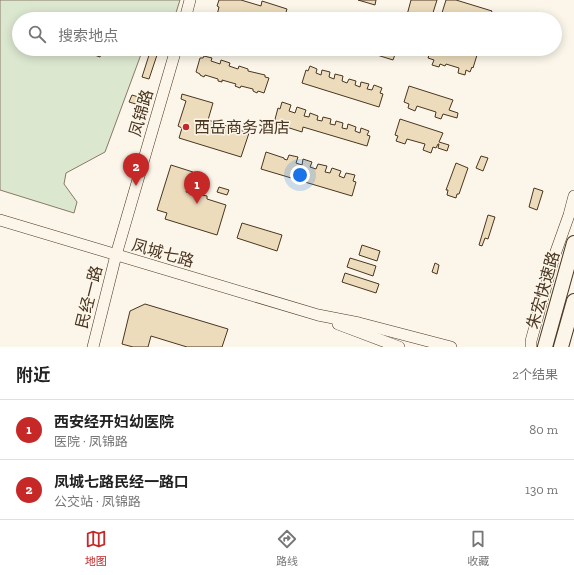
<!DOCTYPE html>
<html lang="zh">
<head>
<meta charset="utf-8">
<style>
  :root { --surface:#fff; --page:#f6f6f6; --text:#222; --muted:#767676; --line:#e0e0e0; --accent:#c62828 }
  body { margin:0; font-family:"Zilla Slab","Noto Sans SC",serif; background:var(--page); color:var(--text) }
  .you { position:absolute; left:300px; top:175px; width:14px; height:14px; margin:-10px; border:3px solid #fff; border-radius:50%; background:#1a73e8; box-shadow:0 0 0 6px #1a73e833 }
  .badge { display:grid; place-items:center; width:26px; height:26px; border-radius:50%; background:var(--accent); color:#fff; font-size:13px; font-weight:700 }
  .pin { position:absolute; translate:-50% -33px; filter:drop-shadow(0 1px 2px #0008) }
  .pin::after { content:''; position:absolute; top:21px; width:14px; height:12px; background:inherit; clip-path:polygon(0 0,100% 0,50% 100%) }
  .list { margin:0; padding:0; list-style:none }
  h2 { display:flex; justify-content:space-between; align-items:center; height:52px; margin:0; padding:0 16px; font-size:17px }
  h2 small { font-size:13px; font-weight:400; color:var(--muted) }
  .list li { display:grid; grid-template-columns:26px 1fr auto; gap:12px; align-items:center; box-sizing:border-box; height:60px; padding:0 16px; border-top:1px solid var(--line) }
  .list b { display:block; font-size:15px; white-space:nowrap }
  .list p { margin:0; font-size:13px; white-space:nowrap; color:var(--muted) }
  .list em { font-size:13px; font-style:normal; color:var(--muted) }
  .icon { flex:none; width:22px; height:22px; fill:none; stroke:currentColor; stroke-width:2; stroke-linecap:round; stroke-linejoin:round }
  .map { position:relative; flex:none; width:574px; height:347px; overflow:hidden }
  .search { position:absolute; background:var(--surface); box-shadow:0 2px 10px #0003; left:12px; right:12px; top:12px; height:44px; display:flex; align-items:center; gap:10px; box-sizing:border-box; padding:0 14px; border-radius:22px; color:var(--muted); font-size:15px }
  .sheet { height:172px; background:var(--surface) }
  nav { display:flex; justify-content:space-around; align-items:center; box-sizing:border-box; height:56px; border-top:1px solid var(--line); background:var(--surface); font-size:11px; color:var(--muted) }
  nav a { display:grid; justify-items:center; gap:2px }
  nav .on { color:var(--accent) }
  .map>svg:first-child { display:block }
  .green { fill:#dce7d0; stroke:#887966 }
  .building { fill:#ecdcbc; stroke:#4a3520 }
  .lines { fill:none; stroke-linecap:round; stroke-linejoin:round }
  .secondary-casing { stroke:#4a3520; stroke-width:12 }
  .highway-casing { stroke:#4a3520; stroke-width:16 }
  .secondary { stroke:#fbf6e9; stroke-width:11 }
  .highway { stroke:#fbf6e9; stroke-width:14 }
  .poi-dot { fill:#c62828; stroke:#fbf6e9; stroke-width:1.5 }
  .labels { text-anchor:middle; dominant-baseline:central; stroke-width:3; stroke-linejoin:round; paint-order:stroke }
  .street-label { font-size:16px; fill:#4a3520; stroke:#fbf6e9 }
  .poi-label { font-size:16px; fill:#4a3520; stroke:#fbf6e9; text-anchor:start }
</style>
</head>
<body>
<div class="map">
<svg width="574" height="347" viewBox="0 0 574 347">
  <rect width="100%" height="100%" fill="#fbf6e9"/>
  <!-- green -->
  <polygon class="green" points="0,0 180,0 174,19 19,19 19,49 143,49 105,152 66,173 64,184 77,202 74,213 0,190"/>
  <!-- building -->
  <g class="building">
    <polygon points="219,0 241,0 261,6 262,1 287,9 284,19 216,19 219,7 217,6"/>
    <polygon points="358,0 376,0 375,5"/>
    <polygon points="411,0 437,0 431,19 418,19 407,15"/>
    <polygon points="446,0 456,0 492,11 489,19 445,19 446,17 441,16"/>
    <polygon points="310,13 318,15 316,19 305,19 305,17 308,18"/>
    <polygon points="91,49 103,49 100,57 89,53"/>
    <polygon points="151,49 159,49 149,79 142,77"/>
    <polygon points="358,49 397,49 393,60"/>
    <polygon points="431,49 456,49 477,55 473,68 472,67 470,72 466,70 465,75 458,73 459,68 446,64 445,66 440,64 439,67 432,65 434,60 428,58"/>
    <polygon points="204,56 212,58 211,61 220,64 221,60 230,63 229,66 238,69 239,66 248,69 248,71 265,75 265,77 269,78 264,93 258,91 257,93 253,91 253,89 241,86 240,88 235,86 236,84 222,80 222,82 218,81 218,79 205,75 204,77 200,75 200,74 196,72 200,58 203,58"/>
    <polygon points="310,66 317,69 316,73 321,75 322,70 330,72 329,77 334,79 335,74 343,76 342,81 347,83 349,79 356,81 355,85 360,87 361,82 369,84 367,89 372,90 374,85 382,88 380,93 383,94 379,107 302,83 306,70 308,71"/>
    <polygon points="409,86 453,100 449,110 458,113 457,118 443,114 441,119 435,117 436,112 417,106 415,111 408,108 409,104 404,102"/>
    <polygon points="182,94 213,103 208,120 249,133 241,157 179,138 182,128 178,126 186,101 181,99"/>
    <polygon points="132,95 145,99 143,103 140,102 139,105 129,102"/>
    <polygon points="282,102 291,105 289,111 295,113 297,107 306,110 304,116 309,117 310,113 318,116 317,120 322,121 323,117 331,119 330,124 335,125 336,121 343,123 342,128 347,129 348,124 356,127 355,131 360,133 361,128 369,131 367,135 370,136 367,146 303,127 302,132 274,123 278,108 280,109"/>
    <polygon points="400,119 443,133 439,142 449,145 447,151 438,148 439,144 438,144 436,148 433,147 431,153 423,150 425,144 407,139 405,144 396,141 398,136 395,135"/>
    <polygon points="266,152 284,158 284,159 287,160 289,155 298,157 296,163 302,165 303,159 312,162 310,167 316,169 318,164 327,166 325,172 330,173 332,168 341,171 339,176 344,178 346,173 355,175 353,181 356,182 352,196 261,169"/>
    <polygon points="481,156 488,158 483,171 476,168"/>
    <polygon points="456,163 468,168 459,194 457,194 456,198 447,195 448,190 446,190"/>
    <polygon points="171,165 193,172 186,192 207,196 207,199 226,205 217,235 165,219 167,213 157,210"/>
    <polygon points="219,187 229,190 227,195 217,192"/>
    <polygon points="534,188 543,191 537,210 529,207"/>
    <polygon points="488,215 495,217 488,239 485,238 482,246 479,245"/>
    <polygon points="242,223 282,235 277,251 237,238"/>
    <polygon points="362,245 380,251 377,261 359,255"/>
    <polygon points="350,258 376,266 373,276 347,267"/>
    <polygon points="435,263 439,265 437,274 432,272"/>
    <polygon points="345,273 379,284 376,293 342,282"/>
    <polygon points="145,304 228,329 222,347 187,347 151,336 148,347 133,347 122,344 130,311"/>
  </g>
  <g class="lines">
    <!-- secondary casing -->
    <g class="secondary-casing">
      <g id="secondary">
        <polyline points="185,19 190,0"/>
        <polyline points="0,220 318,315 359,323 451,347"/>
        <polyline points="338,324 399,347"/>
        <polyline points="93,347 116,255 176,49"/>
        <polyline points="531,347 531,341 554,257 569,215 574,196"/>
      </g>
    </g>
    <!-- highway casing -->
    <g class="highway-casing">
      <g id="highway">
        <polyline points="545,347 574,243"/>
        <polyline points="561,347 574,301"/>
      </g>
    </g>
    <!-- secondary -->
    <use href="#secondary" class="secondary"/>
    <!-- highway -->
    <use href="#highway" class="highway"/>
  </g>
  <!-- markers -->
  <circle class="poi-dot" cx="186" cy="127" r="4"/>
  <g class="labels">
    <!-- street labels -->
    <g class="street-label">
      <text transform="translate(141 113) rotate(-74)">凤锦路</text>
      <text transform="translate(163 253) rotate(16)">凤城七路</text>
      <text transform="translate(543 290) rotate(-74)">朱宏快速路</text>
      <text transform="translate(89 297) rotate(-76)">民经一路</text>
    </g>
    <!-- poi labels -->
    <g class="poi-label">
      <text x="194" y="127">西岳商务酒店</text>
    </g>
  </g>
</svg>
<div class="you"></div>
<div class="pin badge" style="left:197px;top:204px">1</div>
<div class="pin badge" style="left:136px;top:186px">2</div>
<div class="search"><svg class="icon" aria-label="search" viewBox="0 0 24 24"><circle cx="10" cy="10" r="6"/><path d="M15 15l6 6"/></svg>搜索地点</div>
</div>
<section class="sheet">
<h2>附近<small>2个结果</small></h2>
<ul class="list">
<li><span class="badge">1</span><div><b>西安经开妇幼医院</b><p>医院 · 凤锦路</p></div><em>80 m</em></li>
<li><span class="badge">2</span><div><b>凤城七路民经一路口</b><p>公交站 · 凤锦路</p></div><em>130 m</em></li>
</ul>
</section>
<nav>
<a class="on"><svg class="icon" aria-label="map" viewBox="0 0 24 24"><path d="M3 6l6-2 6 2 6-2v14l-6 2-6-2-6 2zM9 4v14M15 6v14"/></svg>地图</a>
<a><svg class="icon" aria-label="directions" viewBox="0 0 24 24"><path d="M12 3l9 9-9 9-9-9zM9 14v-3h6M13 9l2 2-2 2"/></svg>路线</a>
<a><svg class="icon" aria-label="saved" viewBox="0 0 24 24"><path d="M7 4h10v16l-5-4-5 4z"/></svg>收藏</a>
</nav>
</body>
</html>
